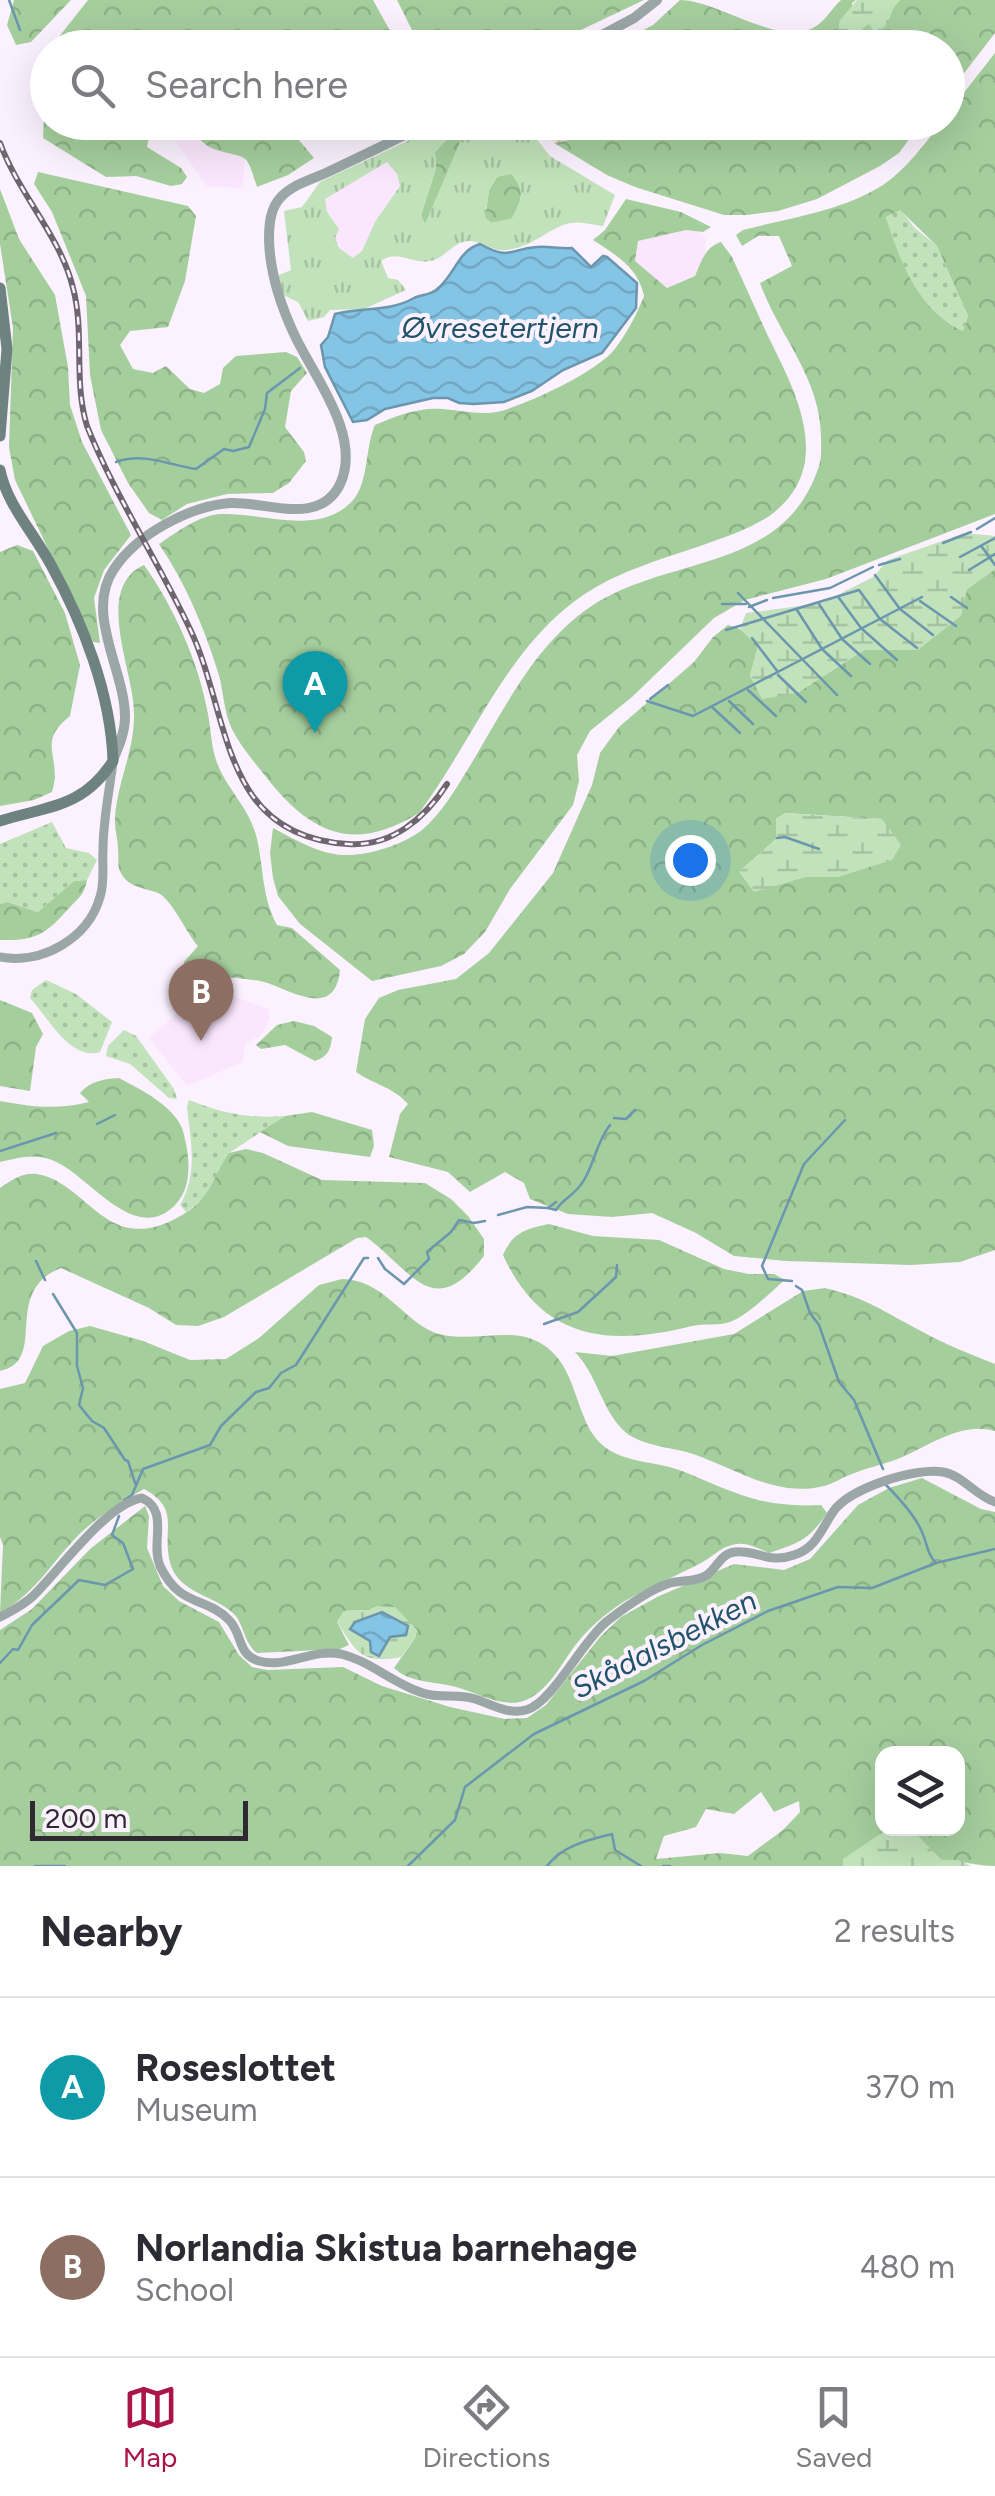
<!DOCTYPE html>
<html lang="en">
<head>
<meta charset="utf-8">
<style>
  :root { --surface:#fff; --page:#f7f7f7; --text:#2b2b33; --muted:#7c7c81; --line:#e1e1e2; --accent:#aa1545 }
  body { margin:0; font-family:Figtree,sans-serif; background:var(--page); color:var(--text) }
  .controls { position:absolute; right:30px; bottom:30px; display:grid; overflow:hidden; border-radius:20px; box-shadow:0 10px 40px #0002 }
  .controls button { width:90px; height:90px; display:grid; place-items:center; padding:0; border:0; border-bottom:2px solid var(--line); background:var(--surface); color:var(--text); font:50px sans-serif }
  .scale { position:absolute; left:30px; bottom:25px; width:218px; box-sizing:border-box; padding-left:10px; border:5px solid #302931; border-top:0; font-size:28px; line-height:35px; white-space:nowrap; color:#302931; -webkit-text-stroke:8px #fcf1fe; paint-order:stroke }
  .you { position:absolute; left:690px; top:860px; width:35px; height:35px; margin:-25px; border:8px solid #fff; border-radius:50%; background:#1a73e8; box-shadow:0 0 0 15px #1a73e833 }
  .badge { display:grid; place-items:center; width:65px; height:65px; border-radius:50%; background:var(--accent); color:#fff; font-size:32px; font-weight:700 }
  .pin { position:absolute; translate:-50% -82px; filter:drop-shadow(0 2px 5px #0008) }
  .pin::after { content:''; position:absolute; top:52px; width:35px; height:30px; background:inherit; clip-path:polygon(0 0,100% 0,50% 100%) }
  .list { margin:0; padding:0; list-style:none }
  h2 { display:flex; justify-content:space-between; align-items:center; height:130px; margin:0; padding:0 40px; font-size:42px }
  h2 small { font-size:32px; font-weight:400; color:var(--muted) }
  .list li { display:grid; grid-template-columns:65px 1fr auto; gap:30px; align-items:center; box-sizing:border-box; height:180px; padding:0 40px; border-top:2px solid var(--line) }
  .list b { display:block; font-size:38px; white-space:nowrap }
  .list p { margin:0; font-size:32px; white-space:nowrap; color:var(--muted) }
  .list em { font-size:32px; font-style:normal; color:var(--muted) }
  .icon { flex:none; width:55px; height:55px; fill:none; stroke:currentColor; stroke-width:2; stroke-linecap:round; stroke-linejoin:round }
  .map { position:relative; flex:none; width:995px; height:1866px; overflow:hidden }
  .search { position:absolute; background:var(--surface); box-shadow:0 10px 40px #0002; left:30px; right:30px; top:30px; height:110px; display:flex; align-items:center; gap:25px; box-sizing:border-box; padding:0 35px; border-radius:55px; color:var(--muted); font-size:38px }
  .sheet { height:490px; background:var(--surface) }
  nav { display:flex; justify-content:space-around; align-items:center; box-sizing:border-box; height:140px; border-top:2px solid var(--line); background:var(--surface); font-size:28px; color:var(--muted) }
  nav a { display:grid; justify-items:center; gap:5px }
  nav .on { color:var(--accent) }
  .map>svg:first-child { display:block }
  .industrial { fill:url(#industrial-furrows) }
  .built { fill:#fbe7fd }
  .grass { fill:url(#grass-dots) }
  .forest { fill:url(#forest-crowns); fill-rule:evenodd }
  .wetland { fill:url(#wetland-marsh) }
  .park { fill:url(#park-tufts); fill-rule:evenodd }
  .water { fill:url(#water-waves); stroke:#6b96ae; stroke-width:2.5 }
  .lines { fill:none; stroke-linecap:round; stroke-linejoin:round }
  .stream { stroke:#6b96ae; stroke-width:2.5 }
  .minor { stroke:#9aa7a6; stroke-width:9 }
  .tertiary { stroke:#9aa7a6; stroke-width:10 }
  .secondary { stroke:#6e8280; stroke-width:11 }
  .rail-casing { stroke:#6e656f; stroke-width:6 }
  .rail { stroke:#fcf1fe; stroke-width:2.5; stroke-dasharray:8; stroke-linecap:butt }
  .labels { text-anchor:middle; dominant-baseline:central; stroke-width:8; stroke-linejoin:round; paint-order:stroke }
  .water-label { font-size:30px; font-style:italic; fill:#21546b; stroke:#fcf1fe }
</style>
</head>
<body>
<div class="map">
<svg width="995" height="1866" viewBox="0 0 995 1866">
  <defs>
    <pattern id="industrial-furrows" width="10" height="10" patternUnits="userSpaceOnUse" patternTransform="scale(2.5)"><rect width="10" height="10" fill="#fce6e3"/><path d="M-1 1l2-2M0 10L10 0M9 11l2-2" fill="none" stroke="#d8c5c3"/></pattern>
    <pattern id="grass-dots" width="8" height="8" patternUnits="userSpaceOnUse" patternTransform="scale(2.5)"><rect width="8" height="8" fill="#c1e2ba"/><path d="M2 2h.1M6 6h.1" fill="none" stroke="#a6c2a0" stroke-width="1.8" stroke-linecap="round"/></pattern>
    <pattern id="forest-crowns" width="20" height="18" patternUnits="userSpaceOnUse" patternTransform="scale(2.5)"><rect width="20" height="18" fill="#a5ce9d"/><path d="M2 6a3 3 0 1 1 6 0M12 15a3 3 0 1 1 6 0" fill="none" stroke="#8eb188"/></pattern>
    <pattern id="wetland-marsh" width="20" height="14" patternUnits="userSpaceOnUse" patternTransform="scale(2.5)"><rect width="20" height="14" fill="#c1e2ba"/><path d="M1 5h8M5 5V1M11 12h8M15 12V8" fill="none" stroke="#a6c2a0"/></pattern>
    <pattern id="park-tufts" width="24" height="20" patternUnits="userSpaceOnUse" patternTransform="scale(2.5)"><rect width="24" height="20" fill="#c1e2ba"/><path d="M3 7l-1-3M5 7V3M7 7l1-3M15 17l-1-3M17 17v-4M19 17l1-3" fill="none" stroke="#a6c2a0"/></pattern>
    <pattern id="water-waves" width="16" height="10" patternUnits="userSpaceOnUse" patternTransform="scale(2.5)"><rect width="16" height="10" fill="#84c4e4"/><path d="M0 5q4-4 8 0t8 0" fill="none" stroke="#72a8c4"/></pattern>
  </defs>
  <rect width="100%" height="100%" fill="#fcf1fe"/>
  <!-- industrial -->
  <polygon class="industrial" points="539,123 682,123 678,126 599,134 554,143"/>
  <!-- built -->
  <g class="built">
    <polygon points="167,123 241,123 246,127 243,188 207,186 168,131"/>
    <polygon points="387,162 397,174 400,186 375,222 362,251 353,258 339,248 335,238 339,229 327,212 324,199"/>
    <polygon points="686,230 697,230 706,239 705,253 695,276 667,288 635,261 638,241"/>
    <polygon points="221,992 269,1009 270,1019 261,1035 245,1044 243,1062 187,1086 149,1038 180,1011"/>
  </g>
  <!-- grass -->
  <g class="grass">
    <path d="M900 209 915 228 937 246 968 316 963 331C917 308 900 264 886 217Z"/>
    <polygon points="52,822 66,848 89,853 97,860 87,880 74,881 38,912 7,902 0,904 0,844"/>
    <path d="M46 980 76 994 112 1022 100 1052C70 1061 48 1017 30 998L32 990Z"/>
    <polygon points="124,1030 136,1036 174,1089 177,1099 169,1098 130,1064 106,1056 108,1046"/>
    <path d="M189 1100C222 1113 249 1119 285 1116L229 1153 204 1198 186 1212 180 1205C198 1173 191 1142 187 1107Z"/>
  </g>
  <!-- forest -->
  <g class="forest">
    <polygon points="14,0 71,0 31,42 16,45 7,25"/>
    <polygon points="88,0 373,0 399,47 51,47"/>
    <polygon points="397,0 644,0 545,47 421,48"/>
    <path d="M680 0C717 0 777 46 813 28 825 22 831 9 841 0H856L852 3 855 36C867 20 887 16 900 0H995V33L948 94V48H635L636 34 653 25Z"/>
    <path d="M995 53V514L826 579 745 600 714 618 632 697 590 731 577 755 579 781 573 805 510 889 485 932 464 954 441 966 372 981 300 924 278 896 273 878 270 853 273 828C294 839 319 854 343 855 368 856 402 845 422 830 441 814 455 790 468 769 502 713 534 645 590 607 669 554 784 574 819 466 822 457 821 446 821 436 820 377 779 336 760 283L792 266 779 236H758L742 246 736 235 743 230C789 218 842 211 883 185 906 169 924 145 941 123L948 122V113ZM900 210 937 246 968 316 963 331C918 310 900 262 886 217Z"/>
    <polygon points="47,56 48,122 152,123 147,147 181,168 187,177 182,184 171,186 136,176 106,177 43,138"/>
    <path d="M184 123H299L298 139 314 158 288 175 257 187C246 149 247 160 214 149 203 146 193 131 184 123Z"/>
    <polygon points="682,123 682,122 921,123 899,153 880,166 817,199 778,211 746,215 724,215 635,187 607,175 554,143 599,134 678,126"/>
    <polygon points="466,129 425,225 421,215 436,168 435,152 454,132"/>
    <polygon points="38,172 188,206 196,216 185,281 168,327 130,331 120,345 133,369 153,373 166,366 190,389 204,393 220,384 223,368 236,356 286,352 297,357 307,373 291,391 285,427 304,452 306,461 289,483 273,493 227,494 187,504 162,520 149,513 128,483 101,430 90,375 86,296 52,212 34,184"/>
    <path d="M511 173C526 191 522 199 512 219L491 223 485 218 489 190 497 177Z"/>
    <polygon points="0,189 19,239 55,295 68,367 70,405 82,442 131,535 104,570 94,598 100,643 93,642 15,480 9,447 13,328 0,244"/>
    <path d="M626 199 681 212 711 227 703 232 686 230 638 241 635 261 667 288 695 276C701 262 705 247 721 242L732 257C744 283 755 308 767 334 793 387 834 459 778 509 758 527 728 536 703 545 657 561 610 573 571 604 503 657 470 745 419 813 351 855 308 832 263 773 251 758 235 739 229 722 223 705 223 686 217 669 203 625 185 582 159 544 177 532 199 515 221 514 262 512 321 538 354 499 369 480 365 447 375 425 396 416 419 407 442 409 460 410 478 415 497 412 526 405 595 373 614 350 626 335 637 314 644 296 638 267 617 256 593 240L605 230Z"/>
    <path d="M17 545 33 551 65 613 80 665 70 716C35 743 63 757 52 792L34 800 0 806V552Z"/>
    <path d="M144 565C174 607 199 663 208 714 211 730 211 745 216 760 225 787 248 806 256 835 264 865 261 896 277 925L292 928 340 970C335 1021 289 989 264 982 244 977 220 980 203 967L185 974 184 962 198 946C187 934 171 898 158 893 145 888 126 887 120 871 117 866 119 855 118 849 118 839 114 828 115 818 117 782 135 750 134 713 134 671 93 588 144 565Z"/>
    <path d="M995 569V1250L960 1262 911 1265 787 1261 734 1256 696 1233 652 1213 612 1217 568 1214 530 1199 524 1183 505 1172 470 1192 448 1172 389 1157 400 1114 408 1104C393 1087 375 1085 356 1072L365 1019 379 998 398 990 456 979 489 953 553 873 592 785 600 753 619 727 694 662 713 637 728 625 740 629 758 646 750 676 797 693 864 650H918L967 589ZM785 813 882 819 838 877H805L754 891 740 871 776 839V819Z"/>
    <path d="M87 880C85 893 79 898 70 907 46 934 37 941 0 940V904L7 902 38 912 74 881Z"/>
    <polygon points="0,1000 32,1013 43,1034 36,1047 30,1091 0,1086"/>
    <path d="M294 1021 314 1026 332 1037C331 1050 327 1057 315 1061L285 1045 261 1049 256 1045 277 1025Z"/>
    <path d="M119 1078C140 1089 176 1107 183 1131 189 1153 194 1185 176 1204 135 1248 89 1174 52 1160 34 1153 18 1158 0 1162V1101C32 1107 57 1110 89 1102L80 1093C90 1081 104 1079 119 1078Z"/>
    <polygon points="312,1112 372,1130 374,1146 370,1157 288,1146 260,1132 285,1116"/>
    <path d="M246 1149 263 1153 322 1180 425 1183 451 1199 468 1216 484 1239V1256C432 1323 413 1271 366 1237L357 1238 224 1317 198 1326 176 1325 149 1308 61 1268C0 1292 50 1360 0 1371V1188C10 1181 23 1172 36 1174 84 1181 102 1245 161 1225 175 1220 191 1211 201 1200 212 1188 219 1167 229 1153Z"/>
    <path d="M549 1224 593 1236 659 1240 724 1269 749 1274H774L785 1280C769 1293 750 1314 730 1322 718 1326 704 1323 692 1326 608 1347 542 1340 503 1255 513 1232 526 1229 549 1224Z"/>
    <path d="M342 1279C384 1280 401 1318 433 1332 462 1344 506 1328 532 1339 574 1356 572 1400 592 1433 612 1465 652 1459 682 1471 737 1493 759 1508 821 1505L827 1513C809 1540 799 1543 769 1553 757 1548 745 1541 732 1545 721 1547 710 1559 699 1564 651 1589 621 1595 582 1637 564 1657 552 1689 526 1700 503 1710 475 1691 452 1686 432 1681 410 1683 394 1668L415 1638 417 1630 378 1606 369 1610 344 1611 337 1622 349 1645 340 1649 257 1653C243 1642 244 1623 233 1613 212 1594 175 1593 169 1558 163 1527 180 1509 144 1489 123 1501 103 1513 85 1529 54 1557 38 1593 0 1612L3 1545 0 1537V1389L25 1383 43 1346 69 1331 90 1326 143 1341 190 1360 226 1359 259 1338 319 1285Z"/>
    <path d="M825 1288C867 1298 884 1312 921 1331 944 1344 970 1354 995 1364V1431C959 1421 927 1448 895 1460 881 1465 866 1468 852 1474 843 1477 833 1484 824 1486 776 1498 737 1469 693 1454 672 1447 638 1446 622 1429 601 1407 597 1375 575 1352L612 1356 734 1334 803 1291Z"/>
    <path d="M922 1478 981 1509 995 1512V1866C975 1866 960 1860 941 1860L914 1832 843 1859V1866H0V1630L32 1609 90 1549 145 1506 149 1516 147 1548 163 1586 179 1601 219 1622 239 1655 252 1667 268 1670 343 1667 382 1686 450 1707 505 1719 527 1718 546 1705 600 1637 621 1617 657 1597 734 1564 784 1570 810 1559 858 1505 889 1488ZM882 1754H958V1828H882ZM761 1792 774 1812 799 1801 800 1812 783 1830 748 1856 720 1853 656 1859 664 1836 696 1827 706 1809 734 1814Z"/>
  </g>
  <!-- wetland -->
  <g class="wetland">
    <polygon points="857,0 900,0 893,9 887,25 875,32 868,23 851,39 837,32 840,20"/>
    <polygon points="965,533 995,536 995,569 967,589 961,616 918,650 864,650 797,693 762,699 750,676 758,646 740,629 746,613 822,603 873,577 888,560"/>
    <polygon points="785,813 882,819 901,845 892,860 838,877 805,877 754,892 739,872 776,839 776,819"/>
    <path d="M378 1606 395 1607 417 1630 415 1638 401 1657C361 1665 356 1651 337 1622L344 1611 369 1610Z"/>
    <polygon points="886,1830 914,1832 941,1860 959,1860 971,1866 843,1866 843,1859"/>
  </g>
  <!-- park -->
  <path class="park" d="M452 123H524L550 156 615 195 603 226C594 225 580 221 571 223 551 226 532 248 506 250 492 252 481 240 468 241 454 242 446 256 434 260 414 267 399 248 381 261L388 278 398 280 406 290 364 309 330 310 324 317 308 321 298 302 283 295 277 276 291 270 284 211 302 207 320 182 437 127ZM465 130 426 223 425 224 421 215 436 168 435 152 454 132ZM387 162 397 174 400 186 375 222 362 251 353 258 339 248 335 238 339 229 327 212 325 199ZM511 174C526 191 522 200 512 218L492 223 485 218 489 190 497 177Z"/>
  <!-- water -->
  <g class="water">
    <path d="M480 244C511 261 508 249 537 247 549 246 560 249 572 248L591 267 603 256 607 257 637 283 636 308 602 353 563 370 532 391 504 402 474 404 459 403 448 398H433L385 409 367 420 353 422 325 367 321 345 328 337 335 314C361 307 390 312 414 298 420 295 430 295 436 290 455 276 457 251 480 244Z"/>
    <polygon points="382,1612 408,1626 406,1635 390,1637 379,1656 371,1652 370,1641 350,1629 355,1622"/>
  </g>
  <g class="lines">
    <!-- stream -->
    <g class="stream">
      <polyline points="9,0 20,30"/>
      <path d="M116 462C144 452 169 465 196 469L224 449 233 451 249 447 265 409 267 393 300 368"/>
      <polyline points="977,529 995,518"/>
      <polyline points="943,543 971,532"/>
      <polyline points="982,547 995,565"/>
      <polyline points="960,557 995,538"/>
      <polyline points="879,565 900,559"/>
      <polyline points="969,570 995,554"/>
      <polyline points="875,575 900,609 933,635"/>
      <polyline points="738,593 837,695"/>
      <polyline points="951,597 967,608"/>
      <polyline points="773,598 830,588 873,567"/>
      <polyline points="839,598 861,628 897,660"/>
      <polyline points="920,601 956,626"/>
      <polyline points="722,604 746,604"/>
      <polyline points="819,604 842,639 870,664"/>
      <polyline points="749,607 767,600"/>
      <polyline points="797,610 822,649 851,676"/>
      <polyline points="726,630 859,590 880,619 917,648"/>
      <polyline points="752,638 778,672"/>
      <polyline points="778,675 806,702"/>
      <polyline points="748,690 776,716"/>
      <polyline points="650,699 668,685"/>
      <polyline points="647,701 693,716 922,597"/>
      <polyline points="729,701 753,724"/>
      <polyline points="712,707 740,733"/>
      <polyline points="777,838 785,837 819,849"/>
      <polyline points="614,1118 626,1119 635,1110"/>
      <polyline points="97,1124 115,1115"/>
      <polyline points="0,1151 56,1133"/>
      <path d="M548 1208 556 1210C564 1197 575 1196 584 1180 595 1162 596 1143 610 1125"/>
      <polyline points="498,1215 527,1207 548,1208 556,1202"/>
      <polyline points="378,1258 385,1269 404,1284 429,1259 427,1252 451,1232 459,1220 474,1223 485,1221"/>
      <polyline points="36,1261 45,1280"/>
      <polyline points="792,1281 768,1279 762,1266 804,1164 845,1120"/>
      <polyline points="796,1286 802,1290 810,1313 819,1325 839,1382 854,1400 883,1469"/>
      <polyline points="53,1294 77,1333 77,1366 83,1388 79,1405 92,1421 104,1428 125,1460 128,1461 135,1483"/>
      <polyline points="544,1324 578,1312 616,1277 617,1265"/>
      <path d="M885 1484C898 1497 915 1515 922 1532 928 1545 926 1552 936 1563"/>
      <polyline points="124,1500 132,1495 143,1469 210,1445 221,1426 256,1392 269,1388 281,1373 296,1365 364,1258 368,1258"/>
      <polyline points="0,1663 13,1649 18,1650 32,1625 79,1580 105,1585 133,1569 123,1543 112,1535 119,1516"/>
      <polyline points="35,1866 65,1866"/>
      <polyline points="408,1866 455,1820 465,1787 534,1734 644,1681 702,1645 768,1611 838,1587 872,1588 936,1563 995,1549"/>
      <path d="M547 1866C563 1845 589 1840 612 1834L615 1850 641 1866"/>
      <polyline points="663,1866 670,1866"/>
    </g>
    <!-- minor -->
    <g class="minor">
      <path d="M0 957C41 965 88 939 100 897 105 882 102 866 103 850 103 821 109 792 113 763"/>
      <path d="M0 1617C11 1611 24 1605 33 1596 58 1572 107 1503 142 1498 170 1511 150 1543 160 1566 180 1608 206 1596 229 1620 243 1634 237 1655 259 1661 286 1669 313 1648 341 1654 370 1661 394 1684 423 1693 440 1699 457 1693 475 1699 491 1704 508 1715 526 1710 552 1703 581 1643 606 1622 624 1608 648 1590 670 1583 682 1580 697 1582 707 1575 717 1568 721 1553 735 1552 757 1550 769 1564 794 1555 816 1548 821 1530 833 1512 849 1488 916 1467 943 1472 962 1475 976 1496 995 1502"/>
    </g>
    <!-- tertiary -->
    <g class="tertiary">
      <polyline points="578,48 634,18 657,0"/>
      <path d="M113 760C119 746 125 732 125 717 125 670 84 613 114 569 137 534 190 506 230 503 266 501 321 528 341 482 361 434 314 377 294 334 280 304 270 274 269 240 269 225 270 208 281 197 293 184 313 179 328 172 362 156 397 139 431 122"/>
    </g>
    <!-- secondary -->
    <g class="secondary">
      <polyline points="0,288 7,349 0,436"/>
      <path d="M0 470C7 505 34 533 51 565 83 623 111 694 113 761 83 808 48 806 0 821"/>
    </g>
    <!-- rail casing -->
    <g class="rail-casing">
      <path id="rail" d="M0 143C18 193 61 237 73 288 85 333 73 380 87 426 115 496 158 561 190 629 231 715 219 836 348 844 392 847 425 818 447 784"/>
    </g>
    <!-- rail -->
    <use href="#rail" class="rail"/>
  </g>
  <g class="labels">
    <!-- water labels -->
    <g class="water-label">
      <text x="500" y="327">Øvresetertjern</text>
      <text transform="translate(664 1644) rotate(-27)">Skådalsbekken</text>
    </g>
  </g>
</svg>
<div class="controls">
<button><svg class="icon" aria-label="layers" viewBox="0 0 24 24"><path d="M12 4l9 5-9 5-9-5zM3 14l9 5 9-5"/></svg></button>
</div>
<div class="scale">200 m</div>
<div class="you"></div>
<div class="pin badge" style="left:315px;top:733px;background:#0f9aa8">A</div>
<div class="pin badge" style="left:201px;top:1041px;background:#8d6e63">B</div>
<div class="search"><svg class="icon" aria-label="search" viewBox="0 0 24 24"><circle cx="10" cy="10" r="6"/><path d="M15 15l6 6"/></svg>Search here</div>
</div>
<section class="sheet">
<h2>Nearby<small>2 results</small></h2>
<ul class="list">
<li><span class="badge" style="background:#0f9aa8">A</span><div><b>Roseslottet</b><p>Museum</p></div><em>370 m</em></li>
<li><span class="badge" style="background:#8d6e63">B</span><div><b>Norlandia Skistua barnehage</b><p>School</p></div><em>480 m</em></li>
</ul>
</section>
<nav>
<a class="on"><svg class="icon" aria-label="map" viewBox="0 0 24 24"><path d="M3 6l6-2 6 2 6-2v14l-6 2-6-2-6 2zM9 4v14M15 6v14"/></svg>Map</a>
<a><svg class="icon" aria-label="directions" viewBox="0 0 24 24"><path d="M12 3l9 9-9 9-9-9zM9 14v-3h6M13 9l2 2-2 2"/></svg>Directions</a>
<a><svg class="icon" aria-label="saved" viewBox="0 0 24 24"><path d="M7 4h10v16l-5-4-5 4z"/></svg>Saved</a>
</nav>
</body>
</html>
